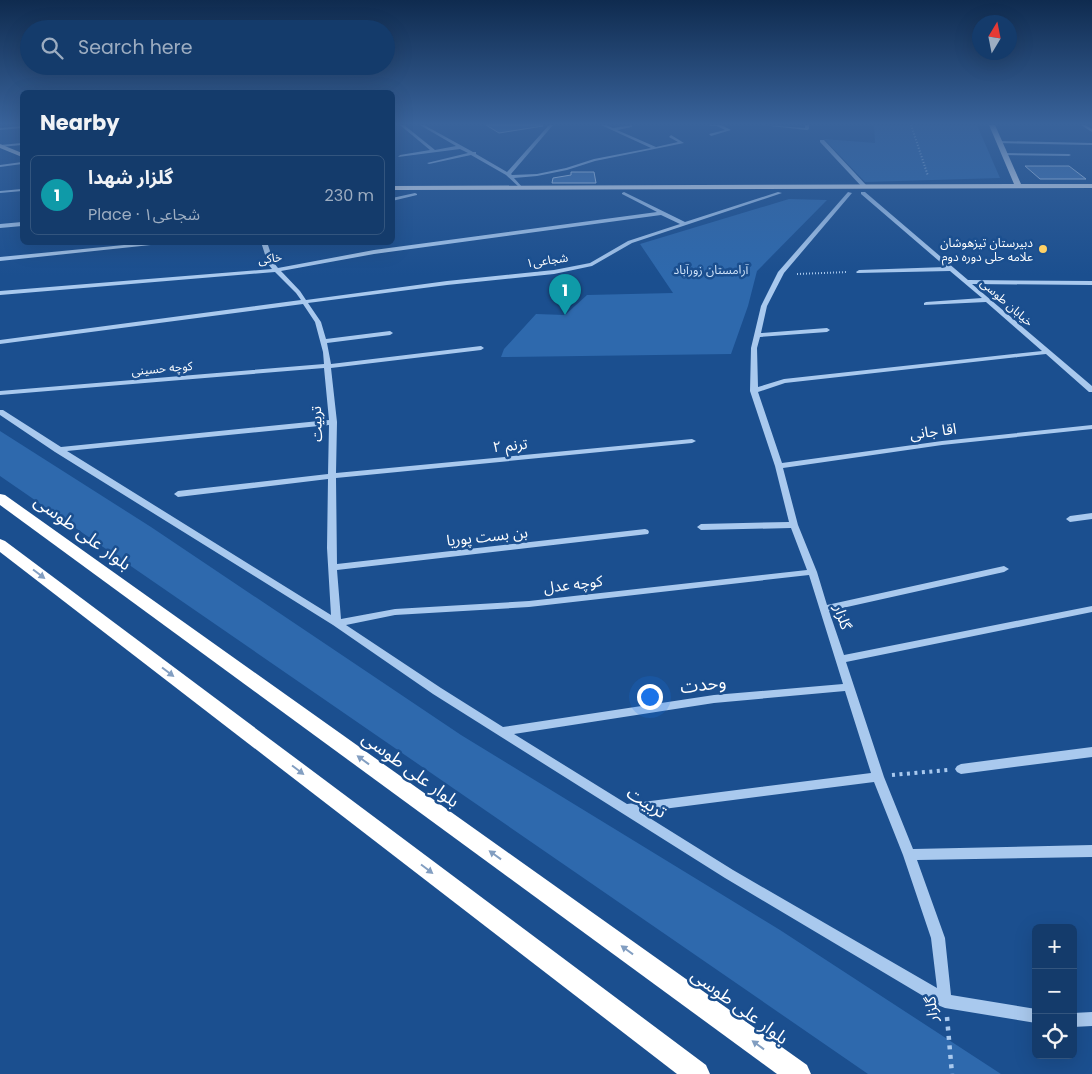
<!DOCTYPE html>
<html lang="en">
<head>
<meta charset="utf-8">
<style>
  :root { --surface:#143b6b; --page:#214673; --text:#f1f3f6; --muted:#9dadc1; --line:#33557e; --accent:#8abfa5 }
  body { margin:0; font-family:Poppins,"Noto Sans Arabic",sans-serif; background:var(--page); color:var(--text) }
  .controls { position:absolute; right:15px; bottom:15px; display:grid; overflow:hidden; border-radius:8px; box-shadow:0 5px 20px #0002 }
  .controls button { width:45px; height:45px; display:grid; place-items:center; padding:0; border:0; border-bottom:1px solid var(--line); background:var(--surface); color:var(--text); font:25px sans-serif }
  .compass { position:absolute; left:972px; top:15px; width:45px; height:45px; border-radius:50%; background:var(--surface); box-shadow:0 5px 20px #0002; rotate:10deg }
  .you { position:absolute; left:649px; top:696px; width:18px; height:18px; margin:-12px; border:4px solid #fff; border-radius:50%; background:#1a73e8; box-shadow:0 0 0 8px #1a73e833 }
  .badge { display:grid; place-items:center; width:32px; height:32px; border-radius:50%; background:var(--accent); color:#fff; font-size:16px; font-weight:700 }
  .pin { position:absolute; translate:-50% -41px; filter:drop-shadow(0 1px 2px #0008) }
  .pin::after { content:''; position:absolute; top:26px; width:18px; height:15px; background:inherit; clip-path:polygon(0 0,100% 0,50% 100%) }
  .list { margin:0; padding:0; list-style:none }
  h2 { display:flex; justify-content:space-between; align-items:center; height:65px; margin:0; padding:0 20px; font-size:21px }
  h2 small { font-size:16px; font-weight:400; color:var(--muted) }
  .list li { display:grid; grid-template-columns:32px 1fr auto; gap:15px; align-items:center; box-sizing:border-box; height:80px; margin:0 10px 10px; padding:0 10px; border:1px solid var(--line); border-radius:8px }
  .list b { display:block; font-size:19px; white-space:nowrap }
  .list p { margin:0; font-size:16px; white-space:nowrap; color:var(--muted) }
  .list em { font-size:16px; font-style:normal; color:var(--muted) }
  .icon { flex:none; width:28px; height:28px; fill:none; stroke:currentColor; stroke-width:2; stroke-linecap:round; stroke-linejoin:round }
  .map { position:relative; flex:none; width:1092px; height:1074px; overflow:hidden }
  .search { position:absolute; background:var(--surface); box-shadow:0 5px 20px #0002; left:20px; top:20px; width:375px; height:55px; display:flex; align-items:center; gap:12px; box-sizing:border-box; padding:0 18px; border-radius:28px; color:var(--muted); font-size:19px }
  .panel { position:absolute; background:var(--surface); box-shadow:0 5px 20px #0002; left:20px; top:90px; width:375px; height:155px; border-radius:8px }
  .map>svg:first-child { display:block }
  .green { fill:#2e69ad }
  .building { fill:#4478b7; stroke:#cfe3fa }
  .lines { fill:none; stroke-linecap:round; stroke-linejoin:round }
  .path-far2 { stroke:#a9c9ee; stroke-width:2; stroke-dasharray:1 2; stroke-linecap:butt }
  .path-far1 { stroke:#a9c9ee; stroke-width:4; stroke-dasharray:3 4.5; stroke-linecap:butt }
  .path { stroke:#a9c9ee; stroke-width:4.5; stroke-dasharray:4 5.5; stroke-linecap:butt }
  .minor { fill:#a9c9ee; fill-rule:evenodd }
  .major { fill:#f0f6ff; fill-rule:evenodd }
  .highway { fill:#fff; fill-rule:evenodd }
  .oneway { fill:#829ec1 }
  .poi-dot { fill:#ffd166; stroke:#1b4f8f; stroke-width:2 }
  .labels { text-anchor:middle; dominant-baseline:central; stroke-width:5; stroke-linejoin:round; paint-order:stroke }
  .far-poi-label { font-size:12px; fill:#fff; stroke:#1b4f8f; text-anchor:end }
  .far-street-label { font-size:12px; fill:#fff; stroke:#1b4f8f }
  .far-park-label { font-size:12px; fill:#cfe3fa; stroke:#1b4f8f }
  .street-label { font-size:15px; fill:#fff; stroke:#1b4f8f }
  .near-street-label { font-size:18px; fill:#fff; stroke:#1b4f8f }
</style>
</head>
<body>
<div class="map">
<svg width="1092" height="1074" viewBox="0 0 1092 1074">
  <rect width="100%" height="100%" fill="#1b4f8f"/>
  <!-- green -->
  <g class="green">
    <polygon points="874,125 977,125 1000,178 865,182 824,139 875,143"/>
    <polygon points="789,199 827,200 757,271 748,306 731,354 501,357 504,349 536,314 565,315 587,295 673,293 640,244"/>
    <polygon points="0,431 151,527 461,735 780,930 1001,1074 868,1074 0,476"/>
  </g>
  <!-- building -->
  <g class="building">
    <polygon points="486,125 541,125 543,126 499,133"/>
    <polygon points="1025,166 1069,166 1086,179 1040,179"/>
    <polygon points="571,172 594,172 596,183 552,183 553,178 571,175"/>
  </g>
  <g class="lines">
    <!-- path-far2 -->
    <g class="path-far2">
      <polyline points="911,125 928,176"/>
      <polyline points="797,274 848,272"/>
    </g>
    <!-- path-far1 -->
    <polyline class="path-far1" points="892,775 948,770"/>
    <!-- path -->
    <polyline class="path" points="947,1017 952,1074"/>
    <!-- minor -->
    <g class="minor">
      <polygon points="400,125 404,125 435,150 456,146 420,125 424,125 473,152 476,152 476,154 507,172 549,125 553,125 511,174 512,175 537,174 566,168 594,159 651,148 601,125 606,125 613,128 632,125 632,127 617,130 656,147 678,142 669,137 671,135 684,143 595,161 567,170 537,176 514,178 523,188 521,189 506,175 471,155 429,164 427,163 468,153 460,149 398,157 400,155 430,150"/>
      <polygon points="701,125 721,125 731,130 711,136 709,134 725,130 717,126"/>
      <polygon points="762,125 805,128 805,125 809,125 809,129 807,130"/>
      <polygon points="1081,125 1085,125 1092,129 1092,132"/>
      <polygon points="22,126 22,128 0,130 0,128"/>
      <polygon points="820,140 824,140 867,186 867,188 863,188 820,142"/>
      <polygon points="999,141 1092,143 1092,145 997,143"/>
      <polygon points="22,143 22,145 0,147 0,145"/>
      <polygon points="1004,153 1069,154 1071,155 1069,156 1002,155"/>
      <polygon points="22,162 22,164 0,167 0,165"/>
      <polygon points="22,189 22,191 0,193 0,191"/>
      <path d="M624 192 685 222 778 192 782 193 632 243 592 266 554 274 447 285 308 303 321 322 326 339 390 331 393 333 390 335 327 343 331 364 481 346 484 348 481 350 331 368 337 422 336 473 692 439 696 441 692 443 336 478 337 564 645 529 648 530 649 532 648 534 337 570 341 619 395 609 529 601 807 570 791 528 701 530 697 527 701 524 789 522 775 466 750 391 751 348 761 306 778 272 848 192 852 193 784 273 767 306 761 333 827 328 830 330 827 332 760 337 757 348 758 387 784 379 1042 351 986 302 924 305V303L926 302 982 298 950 271 857 273 856 272 859 270 946 267 861 194V192H865L968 280 1092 281V285L972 284 1092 386V392H1089L1046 354 785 383 758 392 782 463 942 441 1092 425V429L942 445 783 468 798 525 817 572 827 605 1004 566 1009 569 1004 572 829 611 844 655 1092 606V612L846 662 884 777 913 849 1092 845V857L917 860 945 938 951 995 1036 1009V1023L945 1008 940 1006 725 878 433 694 333 625 55 452 0 415V410H3L61 447 329 420 324 368 0 395V391L324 364 323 352 315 322 303 304 0 344V340L301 300 296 293 275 272 0 295V291L272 269 268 264 261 242H267L274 263 278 268 374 250 657 212 622 194V193ZM661 215 680 224 628 241 590 263 554 270 447 281 306 300 300 291 281 271 374 254ZM329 425 328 474 178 491 174 494 178 497 328 479 327 548 331 615 67 451ZM809 575 843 684 714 695 503 727 441 688 346 625 395 615 529 607ZM845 691 871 773 627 804 514 734 714 703ZM874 782 903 855 931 938 937 988 733 870 640 812Z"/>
      <polygon points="415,193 417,194 417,195 392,201 392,198"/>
      <polygon points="22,222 22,226 0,228 0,224"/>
      <polygon points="155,242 179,242 0,261 0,257"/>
      <polygon points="1092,513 1092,519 1070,522 1066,519 1070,516"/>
      <polygon points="1092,747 1092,757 961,774 957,772 955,769 957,766 961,764"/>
      <polygon points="1092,1012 1092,1026 1073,1027 1073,1013"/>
    </g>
    <!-- major -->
    <g class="major">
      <polygon points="989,125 995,125 1021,184 1092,184 1092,188 392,190 392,186 1014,184"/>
      <polygon points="0,144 22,153 22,157 0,148"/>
    </g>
    <!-- highway -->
    <g class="highway">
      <polygon points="0,494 5,495 807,1065 811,1074 777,1074 0,505"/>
      <polygon points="0,539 5,541 706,1065 710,1074 677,1074 0,552"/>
    </g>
  </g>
  <!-- one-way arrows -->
  <defs><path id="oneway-solid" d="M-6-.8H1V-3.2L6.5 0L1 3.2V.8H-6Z" transform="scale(1.25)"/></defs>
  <g class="oneway">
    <use href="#oneway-solid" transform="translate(39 574) rotate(37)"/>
    <use href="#oneway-solid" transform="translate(168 672) rotate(37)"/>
    <use href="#oneway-solid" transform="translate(363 760) rotate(-144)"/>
    <use href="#oneway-solid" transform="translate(298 770) rotate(37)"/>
    <use href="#oneway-solid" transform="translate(495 855) rotate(-144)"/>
    <use href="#oneway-solid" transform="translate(427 869) rotate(37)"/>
    <use href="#oneway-solid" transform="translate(627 950) rotate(-144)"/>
    <use href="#oneway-solid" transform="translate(758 1045) rotate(-144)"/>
  </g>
  <!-- sky -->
  <linearGradient id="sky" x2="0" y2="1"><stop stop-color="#0f2b4f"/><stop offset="0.45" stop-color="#39639b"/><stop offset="1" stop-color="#39639b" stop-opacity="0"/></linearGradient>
  <rect width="1092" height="275" fill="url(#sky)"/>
  <!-- markers -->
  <circle class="poi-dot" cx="1043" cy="249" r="5"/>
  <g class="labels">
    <!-- far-poi labels -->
    <g class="far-poi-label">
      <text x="1033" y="242">دبیرستان تیزهوشان<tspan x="1033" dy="14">علامه حلی دوره دوم</tspan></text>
    </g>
    <!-- far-street labels -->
    <g class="far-street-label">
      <text transform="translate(270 258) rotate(-7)">خاکی</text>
      <text transform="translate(547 260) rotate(-8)">شجاعی۱</text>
      <text transform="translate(1007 302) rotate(41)">خیابان طوسی</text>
      <text transform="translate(162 368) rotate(-5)">کوچه حسینی</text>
    </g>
    <!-- far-park labels -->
    <g class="far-park-label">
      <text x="711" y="269">آرامستان زورآباد</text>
    </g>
    <!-- street labels -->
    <g class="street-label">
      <text transform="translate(316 424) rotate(-92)">تربیت</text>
      <text transform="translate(933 431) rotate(-7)">اقا جانی</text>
      <text transform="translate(510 445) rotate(-6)">ترنم ۲</text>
      <text transform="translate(487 536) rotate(-6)">بن بست پوریا</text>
      <text transform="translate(573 584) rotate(-7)">کوچه عدل</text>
      <text transform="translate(843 617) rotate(72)">گلزار</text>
      <text transform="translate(931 1009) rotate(-96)">گلزار</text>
    </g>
    <!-- near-street labels -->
    <g class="near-street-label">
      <text transform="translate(83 532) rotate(36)">بلوار علی طوسی</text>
      <text transform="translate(703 684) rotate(-7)">وحدت</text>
      <text transform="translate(411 769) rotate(36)">بلوار علی طوسی</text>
      <text transform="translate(647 802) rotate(32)">تربیت</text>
      <text transform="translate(740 1006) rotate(36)">بلوار علی طوسی</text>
    </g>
  </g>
</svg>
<div class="controls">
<button>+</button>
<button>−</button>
<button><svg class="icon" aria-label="locate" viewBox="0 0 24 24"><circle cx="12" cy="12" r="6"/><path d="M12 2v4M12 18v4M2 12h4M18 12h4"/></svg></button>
</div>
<svg class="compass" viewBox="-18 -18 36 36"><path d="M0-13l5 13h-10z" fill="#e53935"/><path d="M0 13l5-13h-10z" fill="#9dadc1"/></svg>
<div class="you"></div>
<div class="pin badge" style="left:565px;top:315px;background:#0f9aa8">1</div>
<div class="search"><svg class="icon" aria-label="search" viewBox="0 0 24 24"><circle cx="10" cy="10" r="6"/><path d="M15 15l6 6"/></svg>Search here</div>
<section class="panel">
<h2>Nearby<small></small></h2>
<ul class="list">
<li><span class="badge" style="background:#0f9aa8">1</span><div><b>گلزار شهدا</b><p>Place · شجاعی۱</p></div><em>230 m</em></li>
</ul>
</section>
</div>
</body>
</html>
